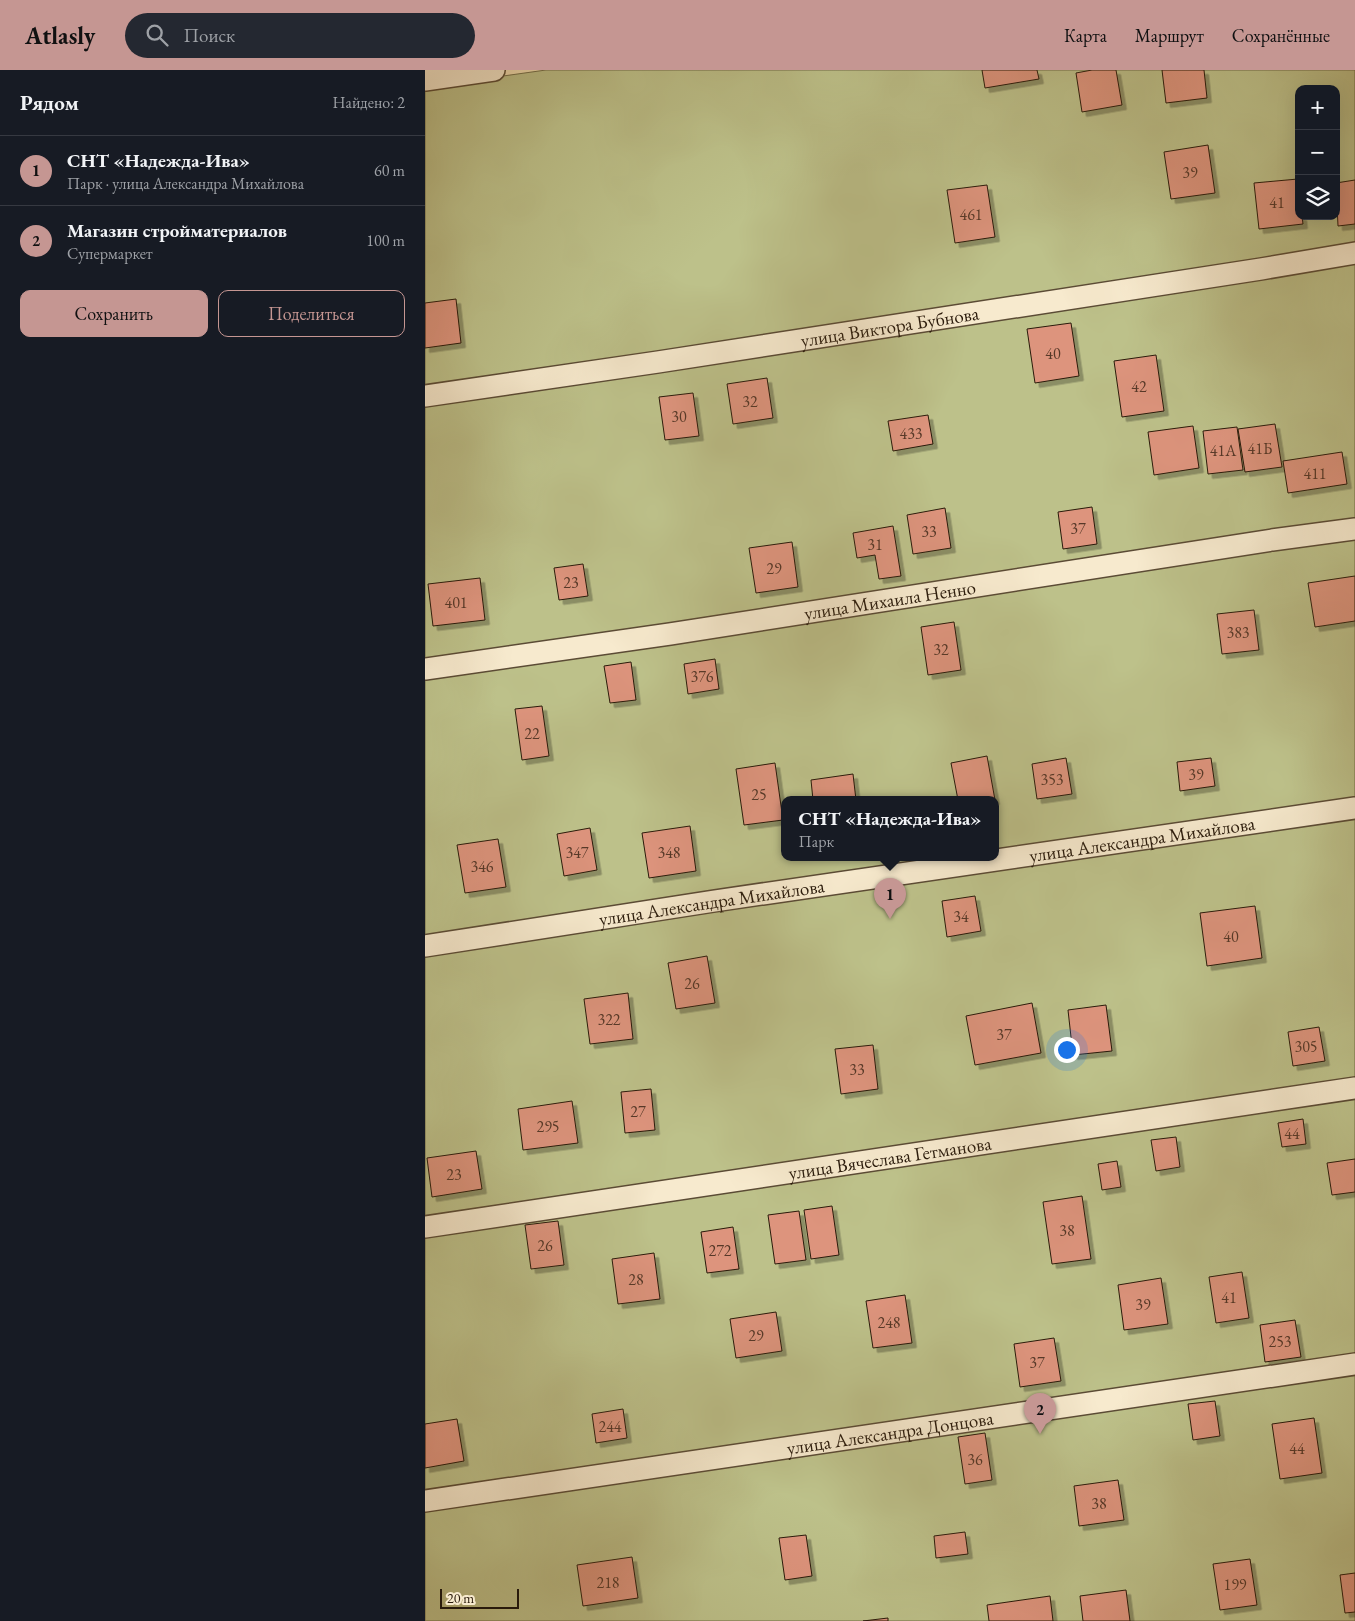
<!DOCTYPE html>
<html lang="ru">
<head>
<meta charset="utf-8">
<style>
  :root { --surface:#171b24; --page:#242831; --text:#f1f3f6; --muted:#9ea1a6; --line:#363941; --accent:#c59692 }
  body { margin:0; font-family:"EB Garamond",serif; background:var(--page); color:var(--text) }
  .controls { position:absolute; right:15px; top:15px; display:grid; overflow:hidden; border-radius:10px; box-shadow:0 5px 20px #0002 }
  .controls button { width:45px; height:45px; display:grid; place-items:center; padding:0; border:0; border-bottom:1px solid var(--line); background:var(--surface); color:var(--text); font:25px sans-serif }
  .scale { position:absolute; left:15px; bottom:12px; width:79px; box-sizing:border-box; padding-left:5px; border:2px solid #291a0b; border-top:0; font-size:14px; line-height:18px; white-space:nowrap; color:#291a0b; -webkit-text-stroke:4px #f7eace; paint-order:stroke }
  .you { position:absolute; left:641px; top:979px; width:18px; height:18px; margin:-12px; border:4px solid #fff; border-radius:50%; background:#1a73e8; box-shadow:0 0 0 8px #1a73e833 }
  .badge { display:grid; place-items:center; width:32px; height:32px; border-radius:50%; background:var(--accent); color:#111; font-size:16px; font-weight:700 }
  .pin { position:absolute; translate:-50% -41px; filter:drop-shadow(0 1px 2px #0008) }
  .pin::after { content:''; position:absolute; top:26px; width:18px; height:15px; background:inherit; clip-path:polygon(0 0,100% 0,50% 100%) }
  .popup { position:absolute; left:356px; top:726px; width:218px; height:65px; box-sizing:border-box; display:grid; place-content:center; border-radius:10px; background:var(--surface); filter:drop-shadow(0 1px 4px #0005); font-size:16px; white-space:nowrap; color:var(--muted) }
  .popup b { font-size:19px; color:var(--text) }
  .popup::after { content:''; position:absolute; left:50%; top:100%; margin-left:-10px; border:10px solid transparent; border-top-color:var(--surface) }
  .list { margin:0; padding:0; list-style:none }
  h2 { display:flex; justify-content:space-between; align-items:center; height:65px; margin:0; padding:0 20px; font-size:21px }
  h2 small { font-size:16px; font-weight:400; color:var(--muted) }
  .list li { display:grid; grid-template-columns:32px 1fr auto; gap:15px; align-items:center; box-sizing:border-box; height:70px; padding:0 20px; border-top:1px solid var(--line) }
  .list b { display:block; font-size:19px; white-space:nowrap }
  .list p { margin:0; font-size:16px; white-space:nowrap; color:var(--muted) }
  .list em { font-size:16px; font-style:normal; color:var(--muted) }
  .actions { display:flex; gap:10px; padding:15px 20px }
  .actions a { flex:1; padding:11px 0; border:1px solid var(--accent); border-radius:10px; text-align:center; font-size:18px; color:var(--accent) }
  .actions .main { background:var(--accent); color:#111 }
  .icon { flex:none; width:28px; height:28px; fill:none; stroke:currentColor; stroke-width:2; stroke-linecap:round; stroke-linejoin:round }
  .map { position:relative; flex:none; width:930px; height:1551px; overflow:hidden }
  header { display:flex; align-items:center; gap:30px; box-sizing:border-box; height:70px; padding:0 25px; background:var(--accent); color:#111 }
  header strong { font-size:24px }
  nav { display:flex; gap:28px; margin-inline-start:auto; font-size:18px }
  .search { width:350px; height:45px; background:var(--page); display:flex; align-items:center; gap:12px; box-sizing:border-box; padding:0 18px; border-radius:28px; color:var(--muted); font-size:19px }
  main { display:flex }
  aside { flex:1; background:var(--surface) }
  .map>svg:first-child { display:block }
  .green { fill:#bdc18a; stroke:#736e4a; fill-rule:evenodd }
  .building { fill:#dd947d; stroke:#291a0b; filter:url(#shadow) }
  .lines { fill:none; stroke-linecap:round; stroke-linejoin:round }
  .street-casing { stroke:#5b4b35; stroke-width:24 }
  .street { stroke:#f7eace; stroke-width:21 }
  .labels { text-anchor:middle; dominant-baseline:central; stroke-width:5; stroke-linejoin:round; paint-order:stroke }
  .number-label { font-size:16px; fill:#563828 }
  .street-label { font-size:19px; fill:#291a0b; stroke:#f7eace }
</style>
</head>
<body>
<header>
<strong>Atlasly</strong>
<div class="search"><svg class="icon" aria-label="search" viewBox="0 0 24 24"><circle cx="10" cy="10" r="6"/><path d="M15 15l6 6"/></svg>Поиск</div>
<nav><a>Карта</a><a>Маршрут</a><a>Сохранённые</a></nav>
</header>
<main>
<aside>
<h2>Рядом<small>Найдено: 2</small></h2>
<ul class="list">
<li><span class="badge">1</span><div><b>СНТ «Надежда-Ива»</b><p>Парк · улица Александра Михайлова</p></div><em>60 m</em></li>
<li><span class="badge">2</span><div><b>Магазин стройматериалов</b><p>Супермаркет</p></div><em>100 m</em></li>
</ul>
<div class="actions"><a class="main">Сохранить</a><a>Поделиться</a></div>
</aside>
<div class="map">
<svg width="930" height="1551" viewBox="0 0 930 1551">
  <defs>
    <filter id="shadow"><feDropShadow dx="4.5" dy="4.5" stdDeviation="0" flood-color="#0004"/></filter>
  </defs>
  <rect width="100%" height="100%" fill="#f2dfb3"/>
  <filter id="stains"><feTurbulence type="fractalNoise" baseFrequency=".004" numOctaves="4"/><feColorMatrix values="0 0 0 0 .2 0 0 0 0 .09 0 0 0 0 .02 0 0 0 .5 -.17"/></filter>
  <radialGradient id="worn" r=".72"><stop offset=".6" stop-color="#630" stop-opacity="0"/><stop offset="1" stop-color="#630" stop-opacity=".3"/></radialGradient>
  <!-- green -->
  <path class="green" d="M121 0H930V1551H0V17ZM874 19H911V146H874ZM360 730H570V788H360Z"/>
  <!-- building -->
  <g class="building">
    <polygon points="557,0 612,0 614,9 560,18"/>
    <polygon points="667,0 691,0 697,35 657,42 651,3"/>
    <polygon points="737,0 779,0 782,28 741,33"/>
    <polygon points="783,75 790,123 746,129 739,82"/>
    <polygon points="873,109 874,146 877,146 878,154 834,159 829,113"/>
    <polygon points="930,110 930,154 913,156 911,113"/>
    <polygon points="562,115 570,167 530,173 522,120"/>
    <polygon points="31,229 36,273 0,278 0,233"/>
    <polygon points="646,253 654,306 610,313 602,259"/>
    <polygon points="731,285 739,341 697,347 689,291"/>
    <polygon points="342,308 348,348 308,354 302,314"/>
    <polygon points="268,323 274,366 240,370 234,327"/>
    <polygon points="503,345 508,374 468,381 463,351"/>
    <polygon points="850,354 857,397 820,402 813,359"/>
    <polygon points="768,356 774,398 729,405 723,362"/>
    <polygon points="812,357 818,400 783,404 778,361"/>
    <polygon points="917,382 922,414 863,423 858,391"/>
    <polygon points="667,437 672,474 638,479 633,442"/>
    <polygon points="520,438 526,478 488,484 482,445"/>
    <polygon points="468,456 476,506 454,509 450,485 432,488 428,463"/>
    <polygon points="367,472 373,517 331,523 324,478"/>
    <polygon points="158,494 163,526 134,530 129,498"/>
    <polygon points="930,506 930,551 890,557 883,513"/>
    <polygon points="55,508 60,550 8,556 3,514"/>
    <polygon points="829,540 834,580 797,584 792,544"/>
    <polygon points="529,552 536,600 503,605 496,557"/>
    <polygon points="290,589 294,619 263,624 259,594"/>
    <polygon points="206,592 211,630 185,633 179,596"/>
    <polygon points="117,636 124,686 97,690 90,639"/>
    <polygon points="562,686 570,730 533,730 526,693"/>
    <polygon points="641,688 647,724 612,729 607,694"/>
    <polygon points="786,688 790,716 755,721 752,692"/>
    <polygon points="350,693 358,750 319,755 311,699"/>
    <polygon points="428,704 431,730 388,730 386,710"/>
    <polygon points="265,756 271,801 224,808 217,763"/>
    <polygon points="165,758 172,800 139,806 132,764"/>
    <polygon points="73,769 81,817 40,823 32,775"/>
    <polygon points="550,826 556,861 522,867 517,831"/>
    <polygon points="830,836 837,888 782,896 775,843"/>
    <polygon points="282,886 290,933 251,939 243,893"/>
    <polygon points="203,923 208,969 165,974 159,929"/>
    <polygon points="607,933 616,983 550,995 541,946"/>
    <polygon points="681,935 687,981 648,985 643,940"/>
    <polygon points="894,957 900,991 868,996 863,962"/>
    <polygon points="448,975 453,1019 416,1024 410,979"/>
    <polygon points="226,1019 230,1060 200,1063 196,1022"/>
    <polygon points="147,1031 153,1073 98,1080 93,1039"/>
    <polygon points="878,1049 881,1074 857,1077 853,1053"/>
    <polygon points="751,1067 755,1097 731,1101 726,1070"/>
    <polygon points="51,1081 57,1119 7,1127 2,1088"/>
    <polygon points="930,1089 930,1122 907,1125 902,1093"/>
    <polygon points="692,1091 696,1117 677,1120 673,1094"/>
    <polygon points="657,1126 666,1189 627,1194 618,1132"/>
    <polygon points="407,1136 414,1185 386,1189 379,1140"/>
    <polygon points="374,1141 381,1190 350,1194 343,1145"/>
    <polygon points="133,1151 139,1195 106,1199 100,1155"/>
    <polygon points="308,1157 314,1199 282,1203 276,1162"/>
    <polygon points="229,1183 235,1229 193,1234 187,1189"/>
    <polygon points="817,1202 824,1248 791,1253 784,1207"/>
    <polygon points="736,1208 743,1254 699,1260 693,1215"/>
    <polygon points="480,1225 487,1273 448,1278 441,1231"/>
    <polygon points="351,1242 357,1281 311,1288 305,1249"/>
    <polygon points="870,1250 876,1287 840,1292 835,1255"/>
    <polygon points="629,1268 636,1311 595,1317 589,1274"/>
    <polygon points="790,1331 795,1366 768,1370 763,1334"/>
    <polygon points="198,1339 202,1368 171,1373 167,1344"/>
    <polygon points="889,1348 897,1403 855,1409 847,1354"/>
    <polygon points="32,1349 39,1391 0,1398 0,1354"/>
    <polygon points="560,1363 567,1410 540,1414 533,1367"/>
    <polygon points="693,1410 699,1450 654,1456 649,1416"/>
    <polygon points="540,1462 543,1484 511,1488 509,1466"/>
    <polygon points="381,1465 387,1506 360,1510 354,1468"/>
    <polygon points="207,1487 213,1528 158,1536 152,1495"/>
    <polygon points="825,1489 832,1535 795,1540 788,1494"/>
    <polygon points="930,1503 930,1542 920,1543 915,1505"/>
    <polygon points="701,1520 705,1551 658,1551 655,1526"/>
    <polygon points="625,1526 628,1551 564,1551 562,1535"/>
    <polygon points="463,1548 463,1551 438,1551"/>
  </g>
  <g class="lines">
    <!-- street casing -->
    <g class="street-casing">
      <g id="street">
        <polyline points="0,10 69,0"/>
        <path id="s1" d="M0 326 233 292 836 199 930 183"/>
        <path id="s2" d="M0 599 245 564 847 470 930 459"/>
        <path id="s3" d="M0 876 289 831 930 738"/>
        <path id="s4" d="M0 1157 930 1018"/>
        <path id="s5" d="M0 1431 930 1294"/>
      </g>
    </g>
    <!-- street -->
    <use href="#street" class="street"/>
  </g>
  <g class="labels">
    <!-- number labels -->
    <g class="number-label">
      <text x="765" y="102">39</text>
      <text x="852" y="132">41</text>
      <text x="546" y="144">461</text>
      <text x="628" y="283">40</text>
      <text x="714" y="316">42</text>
      <text x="325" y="331">32</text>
      <text x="254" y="346">30</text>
      <text x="486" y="363">433</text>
      <text x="835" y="378">41Б</text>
      <text x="798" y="380">41А</text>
      <text x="890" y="403">411</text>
      <text x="653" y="458">37</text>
      <text x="504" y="461">33</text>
      <text x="450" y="474">31</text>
      <text x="349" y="498">29</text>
      <text x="146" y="512">23</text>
      <text x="31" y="532">401</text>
      <text x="813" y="562">383</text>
      <text x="516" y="579">32</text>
      <text x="277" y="606">376</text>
      <text x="107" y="663">22</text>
      <text x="771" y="704">39</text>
      <text x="627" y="709">353</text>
      <text x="334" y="724">25</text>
      <text x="152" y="782">347</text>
      <text x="244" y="782">348</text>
      <text x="57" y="796">346</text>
      <text x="536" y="846">34</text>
      <text x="806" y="866">40</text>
      <text x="267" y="913">26</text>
      <text x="184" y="949">322</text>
      <text x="579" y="964">37</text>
      <text x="881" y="976">305</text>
      <text x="432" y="999">33</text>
      <text x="213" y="1041">27</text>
      <text x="123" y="1056">295</text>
      <text x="867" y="1063">44</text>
      <text x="29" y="1104">23</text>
      <text x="642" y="1160">38</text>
      <text x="120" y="1175">26</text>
      <text x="295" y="1180">272</text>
      <text x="211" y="1209">28</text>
      <text x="804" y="1227">41</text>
      <text x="718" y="1234">39</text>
      <text x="464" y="1252">248</text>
      <text x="331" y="1265">29</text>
      <text x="855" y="1271">253</text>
      <text x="612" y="1292">37</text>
      <text x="185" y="1356">244</text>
      <text x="872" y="1378">44</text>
      <text x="550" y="1389">36</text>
      <text x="674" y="1433">38</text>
      <text x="183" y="1512">218</text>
      <text x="810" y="1514">199</text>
    </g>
    <!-- street labels -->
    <g class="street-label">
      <text stroke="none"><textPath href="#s1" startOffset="470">улица Виктора Бубнова</textPath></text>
      <text stroke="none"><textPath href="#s2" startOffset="470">улица Михаила Ненно</textPath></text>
      <text stroke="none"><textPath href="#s3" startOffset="725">улица Александра Михайлова</textPath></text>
      <text stroke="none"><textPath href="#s3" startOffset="290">улица Александра Михайлова</textPath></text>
      <text stroke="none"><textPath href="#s4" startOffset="470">улица Вячеслава Гетманова</textPath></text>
      <text stroke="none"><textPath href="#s5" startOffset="470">улица Александра Донцова</textPath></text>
    </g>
  </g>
  <rect width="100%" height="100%" filter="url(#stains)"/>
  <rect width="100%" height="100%" fill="url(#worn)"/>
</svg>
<div class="controls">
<button>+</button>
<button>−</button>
<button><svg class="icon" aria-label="layers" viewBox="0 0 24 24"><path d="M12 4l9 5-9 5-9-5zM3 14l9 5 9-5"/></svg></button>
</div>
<div class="scale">20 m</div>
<div class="you"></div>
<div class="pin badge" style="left:465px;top:849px">1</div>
<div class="popup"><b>СНТ «Надежда-Ива»</b>Парк</div>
<div class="pin badge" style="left:615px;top:1364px">2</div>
</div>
</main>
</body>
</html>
